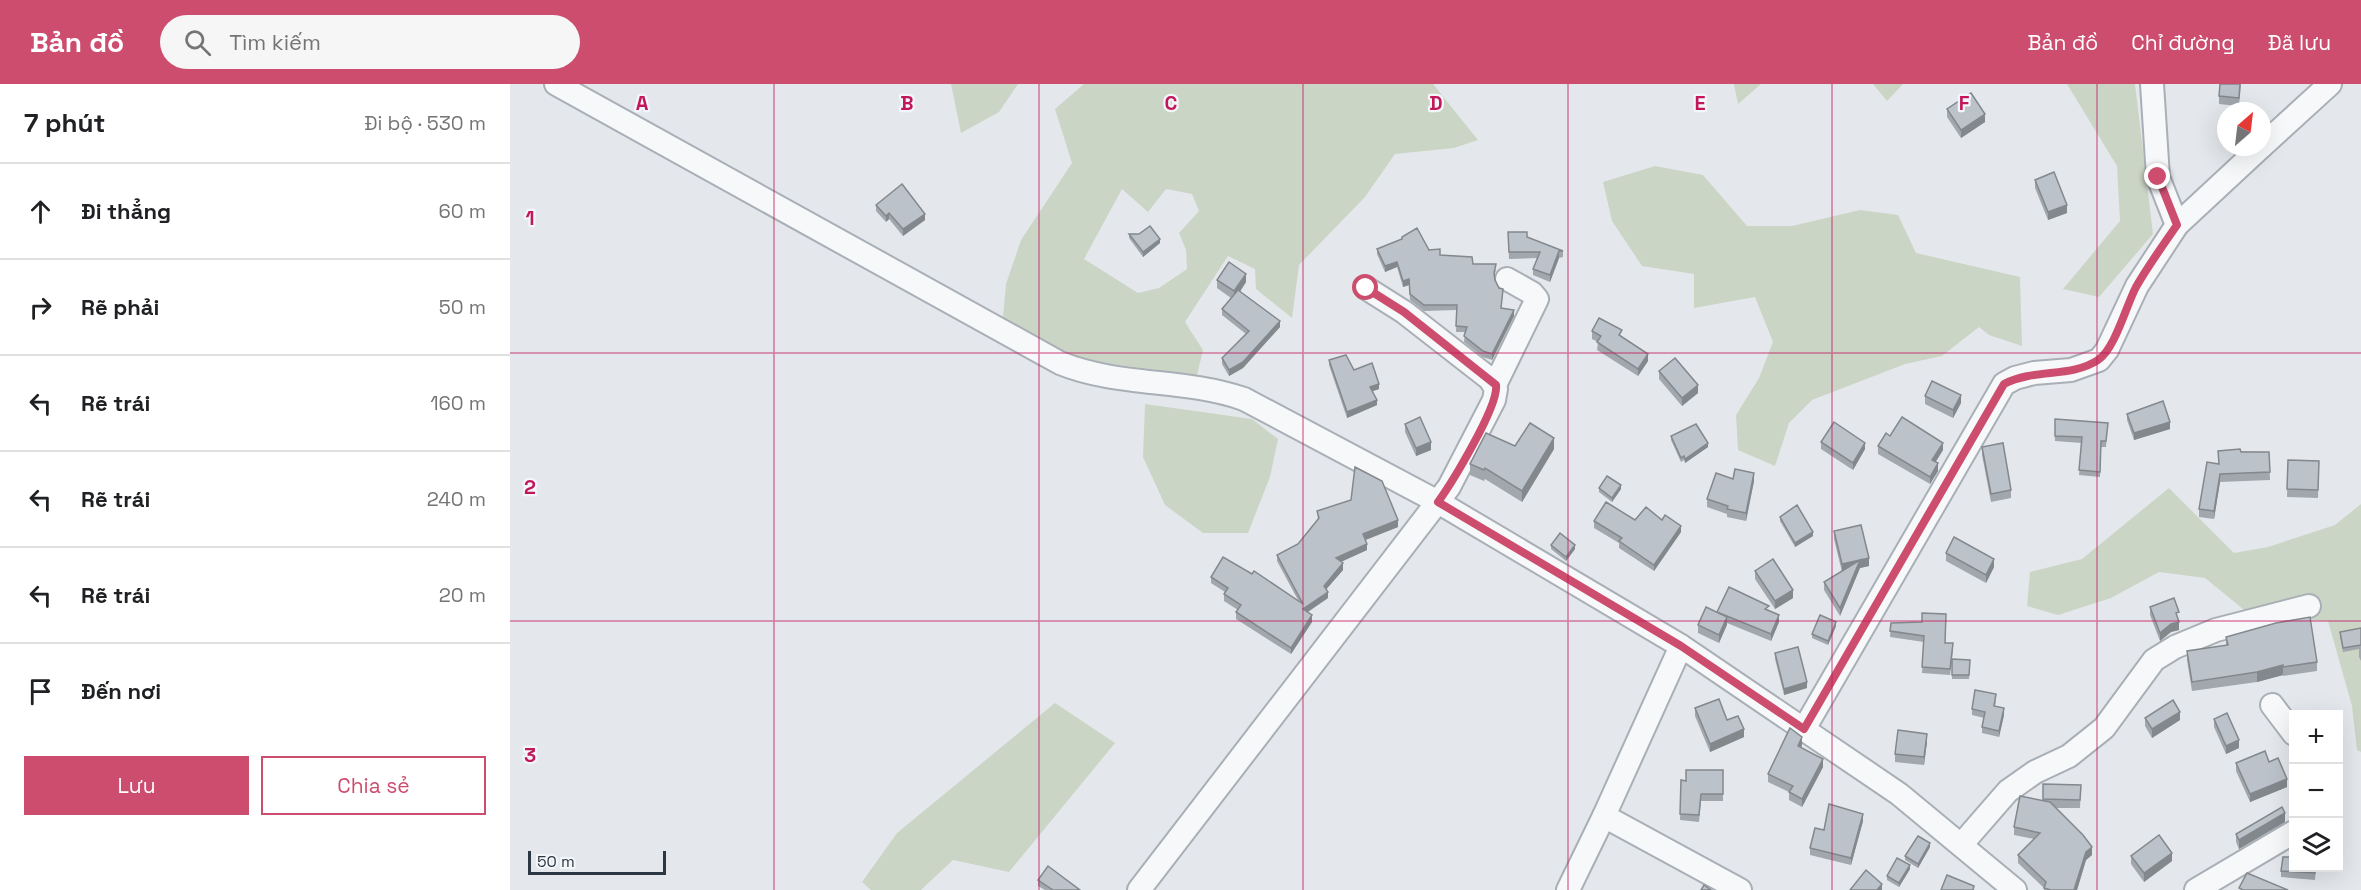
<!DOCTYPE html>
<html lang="vi">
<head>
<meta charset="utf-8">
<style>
  :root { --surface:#fff; --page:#f6f6f6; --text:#202124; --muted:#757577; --line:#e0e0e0; --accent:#cd4d6f }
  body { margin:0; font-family:"Space Grotesk",sans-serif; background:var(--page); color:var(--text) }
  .controls { position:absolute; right:18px; bottom:18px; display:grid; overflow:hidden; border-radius:0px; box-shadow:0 6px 24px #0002 }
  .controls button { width:54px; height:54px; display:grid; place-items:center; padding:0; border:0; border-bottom:2px solid var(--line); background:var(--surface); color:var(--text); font:30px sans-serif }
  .compass { position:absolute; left:1707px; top:18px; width:54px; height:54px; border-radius:50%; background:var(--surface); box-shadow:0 6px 24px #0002; rotate:28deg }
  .scale { position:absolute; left:18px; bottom:15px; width:138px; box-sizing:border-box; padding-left:6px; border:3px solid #2c3744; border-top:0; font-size:16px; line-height:21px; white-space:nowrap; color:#2c3744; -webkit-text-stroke:4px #f4f7f9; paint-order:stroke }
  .stop { position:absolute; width:18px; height:18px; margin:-14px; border:4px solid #cd4d6f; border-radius:50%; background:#fff }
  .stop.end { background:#cd4d6f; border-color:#fff; box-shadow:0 2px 6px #0008 }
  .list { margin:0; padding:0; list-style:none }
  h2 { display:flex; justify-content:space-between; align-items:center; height:78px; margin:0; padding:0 24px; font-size:26px }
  h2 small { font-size:20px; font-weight:400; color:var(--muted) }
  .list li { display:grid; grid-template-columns:39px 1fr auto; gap:18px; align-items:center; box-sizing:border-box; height:96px; padding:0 24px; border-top:2px solid var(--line) }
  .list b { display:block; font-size:22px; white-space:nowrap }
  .list em { font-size:20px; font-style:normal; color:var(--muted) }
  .actions { display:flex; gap:12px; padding:18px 24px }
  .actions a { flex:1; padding:14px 0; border:2px solid var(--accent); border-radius:0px; text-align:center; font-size:21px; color:var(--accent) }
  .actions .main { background:var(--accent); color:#fff }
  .icon { flex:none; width:33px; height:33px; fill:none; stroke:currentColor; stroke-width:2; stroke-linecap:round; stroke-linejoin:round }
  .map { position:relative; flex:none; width:1851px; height:806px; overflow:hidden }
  header { display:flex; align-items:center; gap:36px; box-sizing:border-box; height:84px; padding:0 30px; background:var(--accent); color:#fff }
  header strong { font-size:28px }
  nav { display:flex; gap:33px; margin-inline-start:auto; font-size:21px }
  .search { width:420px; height:54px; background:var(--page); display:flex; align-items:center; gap:15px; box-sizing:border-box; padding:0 21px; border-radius:33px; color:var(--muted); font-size:22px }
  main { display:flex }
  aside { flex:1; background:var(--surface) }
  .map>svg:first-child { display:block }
  .green { fill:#cbd5c5; fill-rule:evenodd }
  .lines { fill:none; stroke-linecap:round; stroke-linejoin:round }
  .minor-casing { stroke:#a9afb6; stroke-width:26 }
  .minor { stroke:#f7f8fa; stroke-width:22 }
  .wall { fill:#a1a7ad }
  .shaded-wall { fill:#83888d }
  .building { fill:#bbc2c9; stroke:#83888d; stroke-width:1.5 }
  .route { stroke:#cd4d6f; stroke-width:8 }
  .grid { fill:none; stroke:#c2185b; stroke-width:1.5; stroke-opacity:0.55 }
  .grid-label { font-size:20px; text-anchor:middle; font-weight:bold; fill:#c2185b; stroke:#f4f7f9; stroke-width:4.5; stroke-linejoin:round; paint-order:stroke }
</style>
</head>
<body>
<header>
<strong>Bản đồ</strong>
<div class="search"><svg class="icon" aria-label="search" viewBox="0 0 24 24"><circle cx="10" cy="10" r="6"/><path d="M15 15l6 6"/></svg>Tìm kiếm</div>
<nav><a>Bản đồ</a><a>Chỉ đường</a><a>Đã lưu</a></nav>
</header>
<main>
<aside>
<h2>7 phút<small>Đi bộ · 530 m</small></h2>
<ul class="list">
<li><svg class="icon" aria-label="ahead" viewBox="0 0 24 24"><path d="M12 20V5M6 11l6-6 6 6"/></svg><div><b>Đi thẳng</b></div><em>60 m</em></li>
<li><svg class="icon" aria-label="right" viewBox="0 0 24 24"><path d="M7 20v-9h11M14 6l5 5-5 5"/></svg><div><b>Rẽ phải</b></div><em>50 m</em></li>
<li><svg class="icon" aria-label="left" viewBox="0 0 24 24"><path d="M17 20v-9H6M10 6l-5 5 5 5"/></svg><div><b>Rẽ trái</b></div><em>160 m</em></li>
<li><svg class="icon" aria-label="left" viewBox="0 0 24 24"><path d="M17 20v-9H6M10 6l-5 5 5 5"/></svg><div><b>Rẽ trái</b></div><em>240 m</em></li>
<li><svg class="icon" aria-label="left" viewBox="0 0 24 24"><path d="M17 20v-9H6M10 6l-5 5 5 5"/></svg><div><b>Rẽ trái</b></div><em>20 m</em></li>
<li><svg class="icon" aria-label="arrive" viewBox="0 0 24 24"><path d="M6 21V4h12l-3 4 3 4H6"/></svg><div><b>Đến nơi</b></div></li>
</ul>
<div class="actions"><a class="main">Lưu</a><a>Chia sẻ</a></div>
</aside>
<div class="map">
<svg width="1851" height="806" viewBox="0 0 1851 806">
  <rect width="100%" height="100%" fill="#e4e8ec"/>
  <!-- green -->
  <g class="green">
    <polygon points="441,0 508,0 489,28 451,49"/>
    <path d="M574 0H923L968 56 944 64 885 70 855 113 789 181 782 234 746 205 745 185 718 172 675 238 693 266 687 291 562 275 493 233 496 200 511 156 562 79 545 25ZM612 105 638 128 656 105 682 110 689 127 669 149 676 166 677 185 649 204 628 209 574 175Z"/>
    <polygon points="1224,0 1251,0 1228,20"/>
    <polygon points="1363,0 1393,0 1377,17"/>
    <polygon points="1557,0 1625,0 1643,150 1589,213 1553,205 1610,137 1607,82"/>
    <polygon points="1145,82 1193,91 1237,142 1282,142 1350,126 1388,131 1406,169 1510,193 1512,262 1479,251 1469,243 1432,272 1395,280 1302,316 1279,339 1265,382 1228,366 1226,331 1249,294 1263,258 1245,213 1184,224 1184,190 1132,182 1102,137 1093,98"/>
    <polygon points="635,320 742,335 768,355 760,393 738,449 693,449 655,421 633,373"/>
    <polygon points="1659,404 1724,469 1758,463 1825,441 1851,420 1851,668 1847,666 1842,622 1818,537 1744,534 1695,494 1649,488 1601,514 1548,531 1517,522 1520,488 1572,475"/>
    <polygon points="545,619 605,659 499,788 443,776 411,806 361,806 352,798 387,749"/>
  </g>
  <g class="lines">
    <!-- minor casing -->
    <g class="minor-casing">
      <g id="minor">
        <path d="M46 0 550 279C609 303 674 294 734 315L928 418 1171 562 1389 710 1505 806"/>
        <polyline points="1642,0 1648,93 1667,141"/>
        <polyline points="1752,62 1820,0"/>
        <polyline points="985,301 1027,215 1022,209 997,195"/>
        <polyline points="1762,621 1784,650"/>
        <polyline points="1294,645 1494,300 1505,294 1524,289 1561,286 1589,276 1597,266 1627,202 1667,141 1751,63"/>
        <polyline points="1094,732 1230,806"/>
        <polyline points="1451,761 1498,707 1525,688 1559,672 1594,644 1644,576 1665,563 1706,546 1799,522"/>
        <polyline points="629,806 939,403 984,316 986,305 980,295 894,228 856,204"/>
        <polyline points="1058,806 1094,732 1171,562"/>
        <polyline points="1686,806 1784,748"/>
      </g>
    </g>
    <!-- minor -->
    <use href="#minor" class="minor"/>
  </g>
  <!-- wall -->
  <g class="wall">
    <polygon points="1731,0 1729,22 1709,20 1709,12"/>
    <polygon points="1437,25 1475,38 1451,54 1437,33"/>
    <polygon points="1525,96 1557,129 1538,136 1525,104"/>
    <polygon points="366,121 415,136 393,152 379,135 376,138 366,127"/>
    <polygon points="998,148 1017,153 1053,167 1053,173 1049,174 1040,198 1023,191 1023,185 1027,174 999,175"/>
    <polygon points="619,150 650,159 633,173 619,154"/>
    <polygon points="892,153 930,171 986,186 984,192 985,196 989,204 993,210 991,224 1004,232 982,276 973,273 954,258 955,248 946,248 947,226 914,227 900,216 899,201 893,203 887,183 875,188 867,170 867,165 892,156"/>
    <polygon points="707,196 736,198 730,208 770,243 733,284 719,292 712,280 712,274 736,250 712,231 712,225 721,214 707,204"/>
    <polygon points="1082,247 1112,253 1138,277 1128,292 1087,266 1088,258 1082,255"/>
    <polygon points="819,276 844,286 869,305 863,307 867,321 837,334 819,281"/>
    <polygon points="1149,287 1188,309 1172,322 1149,295"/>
    <polygon points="1415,312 1451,319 1443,334 1415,320"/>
    <polygon points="1617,330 1660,345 1624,356 1617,336"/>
    <polygon points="1545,335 1598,339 1596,363 1591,363 1590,393 1569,391 1572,359 1545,357"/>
    <polygon points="895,340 921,366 906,372 895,348"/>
    <polygon points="1161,352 1198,363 1175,379 1174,376 1171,378 1161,356"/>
    <polygon points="1380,352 1433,366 1425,378 1428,387 1420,400 1368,370 1368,362"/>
    <polygon points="1311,358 1355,365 1343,386 1311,365"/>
    <polygon points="1472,363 1501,406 1501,414 1481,418 1472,371"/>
    <polygon points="1044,365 1012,418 975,395 974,397 960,391 960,380"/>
    <polygon points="1708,367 1759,368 1760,396 1710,398 1704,435 1689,433 1689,425 1708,380"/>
    <polygon points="1778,376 1809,377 1808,414 1777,413"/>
    <polygon points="1223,395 1244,397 1236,437 1217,433 1217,430 1197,423 1197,415"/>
    <polygon points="1089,404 1111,405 1102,418 1089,408"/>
    <polygon points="807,427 888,443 855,456 857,466 831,478 833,486 816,505 818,514 798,528 802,538 781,570 726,535 726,528 728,526 714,517 714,510 715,508 701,499 701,493 788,516 767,477 767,471 788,460 808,436"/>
    <polygon points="1270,433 1303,452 1285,463 1270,437"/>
    <polygon points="1125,436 1152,436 1171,448 1144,487 1109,464 1109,459 1084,444 1084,437"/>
    <polygon points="1324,447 1359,482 1350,484 1330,532 1314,506 1314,498 1332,488 1324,455"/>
    <polygon points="1041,461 1065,465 1056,477 1041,465"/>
    <polygon points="1436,469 1484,483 1476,499 1436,477"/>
    <polygon points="1245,487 1283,514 1265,525 1245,495"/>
    <polygon points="1640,523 1669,535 1668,536 1669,546 1661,548 1650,557 1640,531"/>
    <polygon points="1259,526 1269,538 1261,557 1217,539 1209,559 1188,549 1188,541 1207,528"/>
    <polygon points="1381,539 1436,559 1443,565 1442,575 1460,576 1459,595 1442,595 1442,576 1440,591 1412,589 1414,558 1380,553"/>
    <polygon points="1326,542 1318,561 1302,554 1302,550"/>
    <polygon points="1851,544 1851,577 1849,573 1849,565 1833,568 1830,552 1830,548"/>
    <polygon points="1716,553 1807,578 1807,587 1773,592 1773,591 1747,598 1682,607 1677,576 1677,567 1716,561"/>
    <polygon points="1265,569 1297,604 1274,611 1265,575"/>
    <polygon points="1486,617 1485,622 1494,631 1489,653 1472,649 1472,643 1474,634 1462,631 1462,625"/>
    <polygon points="1185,624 1217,636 1234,653 1200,668 1185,632"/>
    <polygon points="1635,634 1670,636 1642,654 1635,642"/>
    <polygon points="1704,635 1729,664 1716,670 1704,643"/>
    <polygon points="1417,658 1414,681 1385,678 1385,670"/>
    <polygon points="1292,661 1291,664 1313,683 1292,723 1279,716 1279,708 1258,698 1258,690"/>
    <polygon points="1759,678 1777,703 1740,718 1726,687 1726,679"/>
    <polygon points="1213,686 1213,717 1191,717 1189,738 1170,736 1171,696 1176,697"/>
    <polygon points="1533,700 1571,701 1570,724 1546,724 1582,771 1576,776 1567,806 1534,806 1534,804 1508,779 1508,771 1524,755 1504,751 1504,743 1533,717"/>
    <polygon points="1353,737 1341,781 1300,771 1300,764 1314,746"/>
    <polygon points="1775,738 1729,765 1726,758 1726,750"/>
    <polygon points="1420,763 1408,784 1395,776 1395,772"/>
    <polygon points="1621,772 1662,777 1634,798 1621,780"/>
    <polygon points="1784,783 1806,783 1805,796 1771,793 1771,787"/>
    <polygon points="1400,785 1389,803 1377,796 1377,792"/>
    <polygon points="528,796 570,806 535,806 528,802"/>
  </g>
  <!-- shaded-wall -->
  <g class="shaded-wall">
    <polygon points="1475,30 1475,38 1451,54 1451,46"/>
    <polygon points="1557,121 1557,129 1538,136 1538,128"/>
    <polygon points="379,129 379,135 376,138 376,132"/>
    <polygon points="415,130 415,136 393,152 393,145"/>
    <polygon points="650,155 650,159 633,173 633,168"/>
    <polygon points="1049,167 1049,174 1040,198 1040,191"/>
    <polygon points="887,178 887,183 875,188 875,182"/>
    <polygon points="736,190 736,198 724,216 724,207"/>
    <polygon points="899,195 899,201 893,203 893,197"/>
    <polygon points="1004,226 1004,232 982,276 982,270"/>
    <polygon points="770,237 770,243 733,284 719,292 719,286"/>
    <polygon points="1138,270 1138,277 1128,292 1128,285"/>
    <polygon points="869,300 869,305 860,308 860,303"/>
    <polygon points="1188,301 1188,309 1172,322 1172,314"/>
    <polygon points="1451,311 1451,319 1443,334 1443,326"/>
    <polygon points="867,316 867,321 837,334 837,328"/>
    <polygon points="1660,338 1660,345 1624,356 1624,349"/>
    <polygon points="1044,354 1044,365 1012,418 1012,407"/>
    <polygon points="921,358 921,366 906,372 906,364"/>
    <polygon points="1198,359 1198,363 1175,379 1175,375"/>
    <polygon points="1355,359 1355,365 1343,386 1343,379"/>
    <polygon points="1433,359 1433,366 1422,384 1422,376"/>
    <polygon points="1428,379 1428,387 1420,400 1420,393"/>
    <polygon points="1244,389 1244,397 1236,437 1236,429"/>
    <polygon points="1710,390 1710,398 1704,435 1704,427"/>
    <polygon points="1111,401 1111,405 1102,418 1102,414"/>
    <polygon points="888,436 888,443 853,457 853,450"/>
    <polygon points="1171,442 1171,448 1144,487 1144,481"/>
    <polygon points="1303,448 1303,452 1285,463 1285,459"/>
    <polygon points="857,460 857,466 826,480 826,474"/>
    <polygon points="1065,461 1065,465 1056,477 1056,473"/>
    <polygon points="1359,474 1359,482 1350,484 1330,532 1332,480"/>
    <polygon points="1484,475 1484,483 1476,499 1476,491"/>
    <polygon points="833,479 833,486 814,508 814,502"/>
    <polygon points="1283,506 1283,514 1265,525 1265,517"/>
    <polygon points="818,508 818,514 793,531 793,525"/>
    <polygon points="802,531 802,538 781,570 781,564"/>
    <polygon points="1269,531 1269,538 1261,557 1261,550"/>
    <polygon points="1217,533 1217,541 1209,559 1209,551"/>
    <polygon points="1326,538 1326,542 1318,561 1318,557"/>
    <polygon points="1669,538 1669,546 1661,548 1650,557 1650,549 1661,540"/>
    <polygon points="1773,581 1773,591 1747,598 1747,588"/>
    <polygon points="1297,598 1297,604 1274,611 1274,605"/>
    <polygon points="1494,624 1494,631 1489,653 1489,647"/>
    <polygon points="1670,628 1670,636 1642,654 1642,645"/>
    <polygon points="1234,645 1234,653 1200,668 1200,660"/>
    <polygon points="1417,650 1417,658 1414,681 1414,673"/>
    <polygon points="1292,653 1292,661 1288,670 1288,662"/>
    <polygon points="1729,656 1729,664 1716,670 1716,662"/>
    <polygon points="1313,675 1313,683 1292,723 1292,715"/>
    <polygon points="1777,695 1777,703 1740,718 1740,710"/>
    <polygon points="1775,729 1775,738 1729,765 1729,756"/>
    <polygon points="1353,730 1353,737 1341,781 1341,774"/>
    <polygon points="1420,759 1420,763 1408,784 1408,780"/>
    <polygon points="1582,763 1582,771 1576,776 1567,806 1564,806 1576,768"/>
    <polygon points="1662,769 1662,777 1634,798 1634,789"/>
    <polygon points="1400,781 1400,785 1389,803 1389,799"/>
    <polygon points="1372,800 1372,806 1367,806"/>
  </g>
  <!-- building -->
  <g class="building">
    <polygon points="1710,0 1730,0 1729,14 1709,12"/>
    <polygon points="1461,9 1475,30 1451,46 1437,25"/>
    <polygon points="1544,88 1557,121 1538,128 1525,96"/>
    <polygon points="392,100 415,130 393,145 379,129 376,132 366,121"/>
    <polygon points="640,142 650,155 633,168 619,150 629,150"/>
    <polygon points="907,144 919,166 930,165 930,171 962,173 963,180 986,180 984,189 985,196 989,204 993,205 991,224 1004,226 982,270 973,267 954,252 957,243 946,242 947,221 914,221 900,210 899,195 893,197 887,178 875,182 867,165 892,155 892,153"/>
    <polygon points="998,148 1017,148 1017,153 1053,167 1049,167 1040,191 1023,185 1030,168 999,168"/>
    <polygon points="719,178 736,190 724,207 707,196"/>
    <polygon points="728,206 770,237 733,278 719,286 712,274 739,247 712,225"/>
    <polygon points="1089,234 1112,246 1109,251 1138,270 1128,285 1087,258 1091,252 1082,247"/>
    <polygon points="836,271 844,286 862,279 869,300 860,303 867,316 837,328 819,276"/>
    <polygon points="1165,274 1188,301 1172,314 1149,287"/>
    <polygon points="1422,297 1451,311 1443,326 1415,312"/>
    <polygon points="1653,317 1660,338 1624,349 1617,330"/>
    <polygon points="910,333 921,358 906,364 895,340"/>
    <polygon points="1392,333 1433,359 1422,376 1428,379 1420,393 1368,362 1376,349 1380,352"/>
    <polygon points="1545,335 1598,339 1596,357 1591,357 1590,388 1569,386 1572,353 1545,352"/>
    <polygon points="1324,338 1355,359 1343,379 1311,358"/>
    <polygon points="1020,339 1044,354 1012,407 975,384 974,386 960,380 976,349 1005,362"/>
    <polygon points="1186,340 1198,359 1175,375 1174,372 1171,374 1161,352"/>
    <polygon points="1493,359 1501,406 1481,410 1472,363"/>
    <polygon points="1730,365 1731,368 1759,368 1760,388 1710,390 1704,427 1689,425 1697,378 1709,380 1708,367"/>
    <polygon points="1778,376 1809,377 1808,406 1777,405"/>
    <polygon points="845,383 872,397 888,436 853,450 857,460 826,474 833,479 814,502 818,508 793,525 802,531 781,564 726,528 731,521 714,510 718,504 701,493 713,473 742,490 744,487 793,520 767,471 788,460 809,434 807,427 841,416"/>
    <polygon points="1225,385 1244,389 1236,429 1217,425 1218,422 1197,415 1206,389 1223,395"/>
    <polygon points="1097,392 1111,401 1102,414 1089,404"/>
    <polygon points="1096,418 1125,436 1136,423 1152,436 1155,431 1171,442 1144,481 1109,457 1112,454 1084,437"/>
    <polygon points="1287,421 1303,448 1285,459 1270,433"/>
    <polygon points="1351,441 1359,474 1332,480 1324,447"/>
    <polygon points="1050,449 1065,461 1056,473 1041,461"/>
    <polygon points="1444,453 1484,475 1476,491 1436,469"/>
    <polygon points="1263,475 1283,506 1265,517 1245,487"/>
    <polygon points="1350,476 1330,524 1314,498"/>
    <polygon points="1219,503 1259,522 1255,525 1269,531 1261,550 1207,528"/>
    <polygon points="1664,514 1669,528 1666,529 1669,538 1661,540 1650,549 1640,523"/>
    <polygon points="1196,523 1217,533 1209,551 1188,541"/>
    <polygon points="1412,529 1436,530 1435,559 1443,559 1440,585 1412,583 1414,552 1380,547 1381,539 1412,538"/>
    <polygon points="1310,531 1326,538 1318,557 1302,550"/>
    <polygon points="1800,533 1807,578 1773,583 1773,581 1747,588 1682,598 1677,567 1718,561 1716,553 1766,539"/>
    <polygon points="1851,544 1851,561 1833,564 1830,548"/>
    <polygon points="1288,563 1297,598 1274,605 1265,569"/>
    <polygon points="1442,575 1460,576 1459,591 1442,591"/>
    <polygon points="1465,606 1486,610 1484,622 1494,624 1489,647 1472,643 1475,628 1462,625"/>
    <polygon points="1209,615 1217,636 1228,632 1234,645 1200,660 1185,624"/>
    <polygon points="1663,616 1670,628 1642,645 1635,634"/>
    <polygon points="1717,629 1729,656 1716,662 1704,635"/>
    <polygon points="1280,644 1292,653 1288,662 1313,675 1292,715 1279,708 1283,702 1258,690"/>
    <polygon points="1388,646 1417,650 1414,673 1385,670"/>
    <polygon points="1755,667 1759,678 1768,674 1777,695 1740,710 1726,679"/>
    <polygon points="1176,686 1213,686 1213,710 1191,710 1189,731 1170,730 1171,696 1176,697"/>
    <polygon points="1533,700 1571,701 1570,716 1533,715"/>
    <polygon points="1510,712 1540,718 1573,751 1582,763 1576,768 1564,806 1541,806 1534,804 1536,798 1508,771 1530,749 1504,743"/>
    <polygon points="1319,720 1353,730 1341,774 1300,764 1305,744 1314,746"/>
    <polygon points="1772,723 1775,729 1729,756 1726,750"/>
    <polygon points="1649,751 1662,769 1634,789 1621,772"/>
    <polygon points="1408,752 1420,759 1408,780 1395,772"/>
    <polygon points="1773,773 1784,773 1784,783 1805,783 1805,789 1771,787"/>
    <polygon points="1387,774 1400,781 1389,799 1377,792"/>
    <polygon points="538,782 570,806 543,806 528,796"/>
    <polygon points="1356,786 1372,800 1367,806 1340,806"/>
    <polygon points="1737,789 1778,806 1733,806 1729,804"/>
    <polygon points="1437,791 1464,802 1463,806 1431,806"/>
    <polygon points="1194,801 1201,806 1191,806"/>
  </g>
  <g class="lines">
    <!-- route -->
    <path class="route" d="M856 204 894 228 986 301C989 322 941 400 928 418L1171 562 1294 645 1494 300C1525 284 1561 294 1588 276 1605 265 1616 222 1626 203 1638 182 1653 161 1667 141L1648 93"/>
  </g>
  <!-- grid -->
  <path class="grid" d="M264 0V806M529 0V806M793 0V806M1058 0V806M1322 0V806M1587 0V806M0 269H1851M0 537H1851"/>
  <g class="grid-label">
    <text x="132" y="26">A</text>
    <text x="397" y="26">B</text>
    <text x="661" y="26">C</text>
    <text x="926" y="26">D</text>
    <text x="1190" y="26">E</text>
    <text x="1454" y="26">F</text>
    <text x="20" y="141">1</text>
    <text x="20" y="410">2</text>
    <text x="20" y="678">3</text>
  </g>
</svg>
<div class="controls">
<button>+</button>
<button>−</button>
<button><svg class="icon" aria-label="layers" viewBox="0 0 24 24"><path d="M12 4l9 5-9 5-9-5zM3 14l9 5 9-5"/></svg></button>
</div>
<svg class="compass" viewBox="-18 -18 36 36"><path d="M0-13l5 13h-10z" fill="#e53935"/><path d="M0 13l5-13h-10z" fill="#757577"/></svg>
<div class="scale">50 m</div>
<div class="stop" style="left:856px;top:204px"></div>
<div class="stop end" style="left:1648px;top:93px"></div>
</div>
</main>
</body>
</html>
